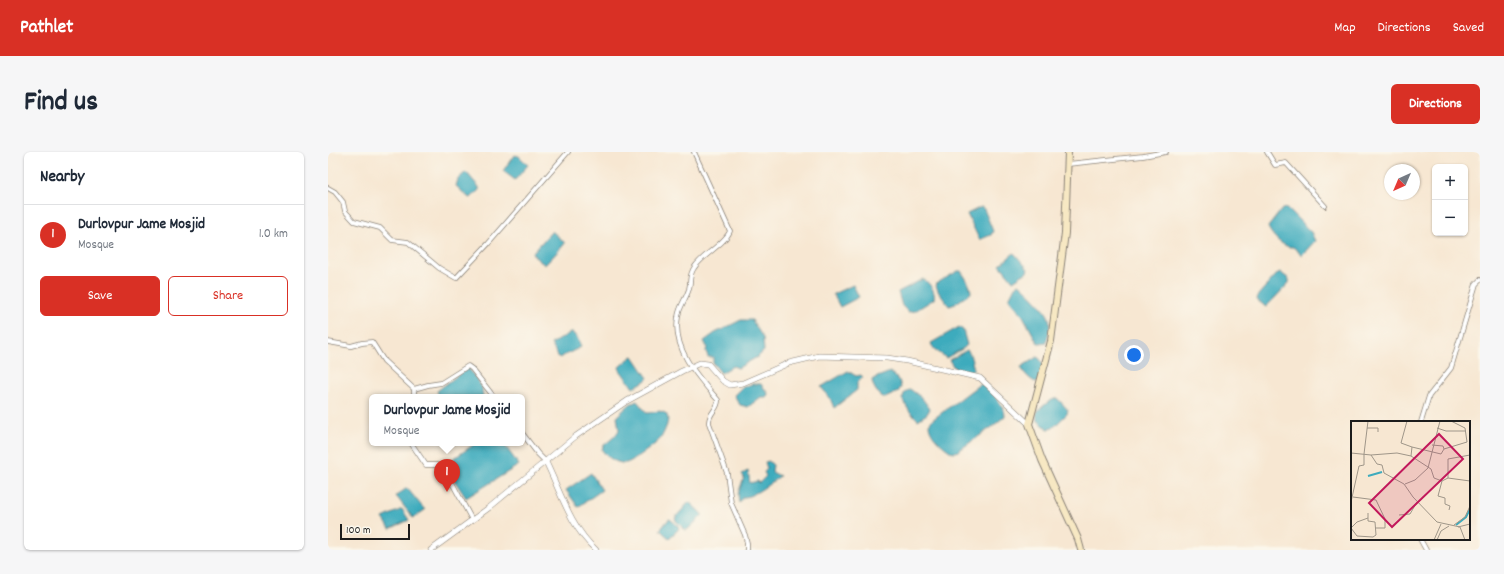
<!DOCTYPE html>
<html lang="en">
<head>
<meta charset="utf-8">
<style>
  :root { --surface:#fff; --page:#f6f6f7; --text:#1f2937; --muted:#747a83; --line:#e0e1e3; --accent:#d93025 }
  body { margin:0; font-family:Dekko,sans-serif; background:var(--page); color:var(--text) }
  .controls { position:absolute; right:12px; top:12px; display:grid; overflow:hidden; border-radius:6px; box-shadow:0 1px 3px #0004 }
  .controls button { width:36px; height:36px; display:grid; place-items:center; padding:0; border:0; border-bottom:1px solid var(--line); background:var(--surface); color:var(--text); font:20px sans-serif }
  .compass { position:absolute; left:1056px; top:12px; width:36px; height:36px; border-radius:50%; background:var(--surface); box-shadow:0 1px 3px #0004; rotate:224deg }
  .scale { position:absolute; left:12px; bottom:10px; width:70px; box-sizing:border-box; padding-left:4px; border:2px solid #1c1c1c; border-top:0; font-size:11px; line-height:14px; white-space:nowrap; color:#1c1c1c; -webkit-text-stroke:3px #fbf7ec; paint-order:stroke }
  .you { position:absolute; left:806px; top:203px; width:14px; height:14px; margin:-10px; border:3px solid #fff; border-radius:50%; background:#1a73e8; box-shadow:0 0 0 6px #1a73e833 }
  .badge { display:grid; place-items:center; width:26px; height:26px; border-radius:50%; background:var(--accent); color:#fff; font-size:13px; font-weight:700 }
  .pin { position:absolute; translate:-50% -33px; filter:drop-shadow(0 1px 2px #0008) }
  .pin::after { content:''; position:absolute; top:21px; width:14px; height:12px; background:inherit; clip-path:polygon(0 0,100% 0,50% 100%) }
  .popup { position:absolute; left:41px; top:242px; width:156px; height:52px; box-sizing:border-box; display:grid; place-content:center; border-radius:6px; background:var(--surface); filter:drop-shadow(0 1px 3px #0005); font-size:13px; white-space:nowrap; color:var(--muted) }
  .popup b { font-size:15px; color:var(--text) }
  .popup::after { content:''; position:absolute; left:50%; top:100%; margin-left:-8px; border:8px solid transparent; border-top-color:var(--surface) }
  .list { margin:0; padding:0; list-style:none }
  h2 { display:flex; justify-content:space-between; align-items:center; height:52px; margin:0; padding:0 16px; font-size:17px }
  h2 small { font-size:13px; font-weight:400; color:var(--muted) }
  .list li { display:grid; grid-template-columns:26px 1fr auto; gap:12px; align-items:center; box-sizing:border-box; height:60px; padding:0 16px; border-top:1px solid var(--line) }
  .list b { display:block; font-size:15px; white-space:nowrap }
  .list p { margin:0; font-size:13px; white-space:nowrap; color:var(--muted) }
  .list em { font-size:13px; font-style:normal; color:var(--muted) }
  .actions { display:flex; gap:8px; padding:12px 16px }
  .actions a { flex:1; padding:9px 0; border:1px solid var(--accent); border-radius:6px; text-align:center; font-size:14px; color:var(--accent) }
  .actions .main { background:var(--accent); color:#fff }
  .map { position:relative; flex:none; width:1152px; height:398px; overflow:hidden; border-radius:6px }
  header { display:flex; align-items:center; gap:24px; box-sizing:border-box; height:56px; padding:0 20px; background:var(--accent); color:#fff }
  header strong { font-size:19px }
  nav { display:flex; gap:22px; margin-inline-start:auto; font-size:14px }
  .intro { display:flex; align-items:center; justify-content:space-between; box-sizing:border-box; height:96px; padding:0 24px }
  h1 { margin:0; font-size:28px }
  .button { padding:10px 18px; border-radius:6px; background:var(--accent); color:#fff; font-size:14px; font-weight:700 }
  main { display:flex; gap:24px; padding:0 24px }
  aside { flex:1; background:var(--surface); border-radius:6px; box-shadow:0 1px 3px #0004 }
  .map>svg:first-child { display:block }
  .water { fill:#3eabbd; stroke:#2d646c }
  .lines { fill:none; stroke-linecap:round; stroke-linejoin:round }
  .minor-casing { stroke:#8a8277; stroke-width:5.5 }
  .tertiary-casing { stroke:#8a8277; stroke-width:6 }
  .secondary-casing { stroke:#8a8277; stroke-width:8 }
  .minor { stroke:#fff; stroke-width:4 }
  .tertiary { stroke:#fff; stroke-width:5 }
  .secondary { stroke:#f7e8c3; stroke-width:6 }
  .inset-river { fill:none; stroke:#3eabbd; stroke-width:2 }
  .inset-road { fill:none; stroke:#9f9689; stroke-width:1 }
  .view { fill:#c2185b; fill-opacity:0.15; stroke:#c2185b; stroke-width:2 }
  .inset-edge { fill:none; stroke:#1c1c1c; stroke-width:2 }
</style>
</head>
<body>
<header>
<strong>Pathlet</strong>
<nav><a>Map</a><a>Directions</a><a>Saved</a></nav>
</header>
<div class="intro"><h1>Find us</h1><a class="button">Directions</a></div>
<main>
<aside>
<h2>Nearby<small></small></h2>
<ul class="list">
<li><span class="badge">1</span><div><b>Durlovpur Jame Mosjid</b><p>Mosque</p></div><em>1.0 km</em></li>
</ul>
<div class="actions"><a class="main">Save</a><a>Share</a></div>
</aside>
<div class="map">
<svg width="1152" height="398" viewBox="0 0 1152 398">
  <rect width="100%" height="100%" fill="#fbf7ec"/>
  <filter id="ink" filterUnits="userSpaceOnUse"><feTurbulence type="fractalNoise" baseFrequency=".025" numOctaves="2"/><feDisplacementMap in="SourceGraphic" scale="8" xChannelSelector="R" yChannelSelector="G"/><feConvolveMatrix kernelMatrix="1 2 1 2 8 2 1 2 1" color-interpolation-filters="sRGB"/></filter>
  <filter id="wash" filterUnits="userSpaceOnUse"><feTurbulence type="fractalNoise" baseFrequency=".012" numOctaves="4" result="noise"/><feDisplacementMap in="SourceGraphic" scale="16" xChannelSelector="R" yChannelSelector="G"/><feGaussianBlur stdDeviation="0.9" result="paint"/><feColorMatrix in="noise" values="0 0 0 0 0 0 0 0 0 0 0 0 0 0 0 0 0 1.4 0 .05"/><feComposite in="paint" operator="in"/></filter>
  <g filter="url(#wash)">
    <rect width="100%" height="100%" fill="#f7e7d2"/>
    <!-- water -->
    <g class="water">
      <polygon points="186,3 191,4 200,13 187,28 175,19"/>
      <polygon points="138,20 151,35 151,38 143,46 140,45 128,34 130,27"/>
      <polygon points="653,55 656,57 665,79 663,83 653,87 651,87 639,62"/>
      <path d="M959 56 983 80 987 89 974 103 965 95C955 96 943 83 940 75L954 57Z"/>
      <polygon points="224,79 237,91 234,95 217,113 209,107 204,101"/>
      <polygon points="686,101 700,117 699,120 685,129 672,113"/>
      <path d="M630 119H633C637 125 643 133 643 141L625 153 621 154 611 141 608 134 609 131Z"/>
      <polygon points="952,120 961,127 961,131 938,155 929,148 930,143 950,121"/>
      <path d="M595 127C602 131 608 140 606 147L587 159 580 160 574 154 570 140Z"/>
      <path d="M691 132C699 138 718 157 721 166 723 173 721 185 717 191L713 192 709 190 694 162 681 147 687 135Z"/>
      <polygon points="525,133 531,145 512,155 505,142"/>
      <polygon points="413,168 424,168 435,186 436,199 431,204 410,216 405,214 393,221 385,211 385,205 380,205 378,199 379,195 376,189 387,181"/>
      <polygon points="631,175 635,178 639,193 636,196 618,206 605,196 603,191"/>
      <polygon points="242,181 245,181 250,187 253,195 231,206 223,192"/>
      <polygon points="639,198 642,202 646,217 644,219 627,217 621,208"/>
      <polygon points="305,204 320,226 317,229 305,236 292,218 291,215 303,205"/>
      <path d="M709 205 712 207 715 212 710 231C703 229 696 222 693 215Z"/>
      <polygon points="139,216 142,218 154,235 155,245 111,245 109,239"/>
      <polygon points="520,219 528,224 533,223 535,225 529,230 529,238 506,256 502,246 493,235"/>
      <path d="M562 220 571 228 573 235 570 240 557 246C550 243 545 236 544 228L547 226Z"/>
      <polygon points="424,232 433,232 440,241 439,245 433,245 420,255 412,253 406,243 413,236"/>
      <path d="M652 232C661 234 677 254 677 264L664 275 630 299 625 301C615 295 601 283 601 272L604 268Z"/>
      <polygon points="582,237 594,246 602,257 599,262 590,268 582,260 574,247 577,240"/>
      <path d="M729 246 740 258 739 262 725 276 720 277 709 268 708 262C711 256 722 248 729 246Z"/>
      <path d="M309 249 319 261C325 261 332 257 337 261 344 266 336 280 333 286 330 291 304 310 298 311 288 312 279 305 274 298L275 294 287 284 291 278 289 264 302 252Z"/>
      <polygon points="148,291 175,291 191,313 138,346 116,313"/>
      <path d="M441 309 445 313 444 320 452 324C444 330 424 346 415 345L411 351 410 342 416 325 414 322 420 319 422 331 430 329 431 331 438 324 436 320 439 317 437 310Z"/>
      <polygon points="263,321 274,338 250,355 238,338"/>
      <polygon points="79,336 97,358 85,366 68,344"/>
      <polygon points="361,350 374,362 374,364 358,379 348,369 347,366"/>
      <polygon points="74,357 81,368 62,377 55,366"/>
      <polygon points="342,367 350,374 351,377 341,386 332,378 340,368"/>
    </g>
  </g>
  <g filter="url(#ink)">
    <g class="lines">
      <!-- minor casing -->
      <g class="minor-casing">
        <g id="minor">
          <path d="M366 0 402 79C397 92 374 103 366 116 361 123 363 129 361 137 358 147 351 155 350 165 344 198 371 226 390 248 391 257 380 261 381 271L399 321 403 351 417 383 419 391V398"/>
          <polyline points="939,0 947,13 958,11 997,54"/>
          <polyline points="740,12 815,4 838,0"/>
          <polyline points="0,36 7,40 15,50 17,59 26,69 52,76 64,88 80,90 111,116 128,126 160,92 240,0"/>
          <polyline points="0,190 23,194 34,191 44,190 56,209 86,237 100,233 113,231 140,214 144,217 166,245"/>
          <polyline points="86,237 86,245"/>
          <polyline points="1093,270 1101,244 1123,216 1148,132 1152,128"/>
          <polyline points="194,281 210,302 218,310"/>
          <polyline points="83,291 98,313 109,313 113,315 122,327 144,368"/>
          <polyline points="1092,387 1098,398"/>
        </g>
      </g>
      <!-- tertiary casing -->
      <g class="tertiary-casing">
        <g id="tertiary">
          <path d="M218 310C233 341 242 374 268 398"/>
          <polyline points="103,398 162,355 248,284 299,249 354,219 372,211 380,212 395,229 402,233 415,231 461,211 491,204 559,206 579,209 652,226 701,272"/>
        </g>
      </g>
      <!-- secondary casing -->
      <g class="secondary-casing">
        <polyline id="secondary" points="740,0 737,81 723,189 701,272 714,308 750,387 753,398"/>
      </g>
      <!-- minor -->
      <use href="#minor" class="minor"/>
      <!-- tertiary -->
      <use href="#tertiary" class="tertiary"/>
      <!-- secondary -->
      <use href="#secondary" class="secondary"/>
    </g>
  </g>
  <!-- overview -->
  <g transform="translate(1023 269)">
    <rect width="119" height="119" fill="#f7e7d2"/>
    <path class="inset-river" d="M17 55 31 51M105 104 115 96 119 88"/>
    <path class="inset-road" d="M56 0 50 22 61 26M16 7H27V11M86 7 95 10H115M81 24 92 25 93 28M0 32 20 34 26 43 31 44 33 52 53 63 62 76 86 101 109 106 114 119M13 33 17 0M20 34 46 32 60 35 61 26 90 33 93 28 116 21 114 7 100 0M60 35 80 48 83 57 91 60 97 57V38L119 34M97 57 119 60M91 60 87 75 94 77V83L99 85 98 89M54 63 64 59 77 47 89 0M2 76 25 79 34 98V107H24M0 81 8 45 13 44V33M48 94 59 93 66 81M17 97V100L24 101 25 114 22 116 6 115 0 107 6 101 17 97V92M103 104 114 96 119 85M107 106 119 103M67 119H82M83 119 90 103M86 119 90 110 98 105"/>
    <path class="view" d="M88 13 112 38 41 106 18 82Z"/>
    <rect width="119" height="119" class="inset-edge"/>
  </g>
</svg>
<div class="controls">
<button>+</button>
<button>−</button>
</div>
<svg class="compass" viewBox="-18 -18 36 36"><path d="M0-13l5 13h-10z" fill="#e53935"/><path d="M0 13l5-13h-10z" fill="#747a83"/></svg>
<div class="scale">100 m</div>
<div class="you"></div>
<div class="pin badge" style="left:119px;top:340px">1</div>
<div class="popup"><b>Durlovpur Jame Mosjid</b>Mosque</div>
</div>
</main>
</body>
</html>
